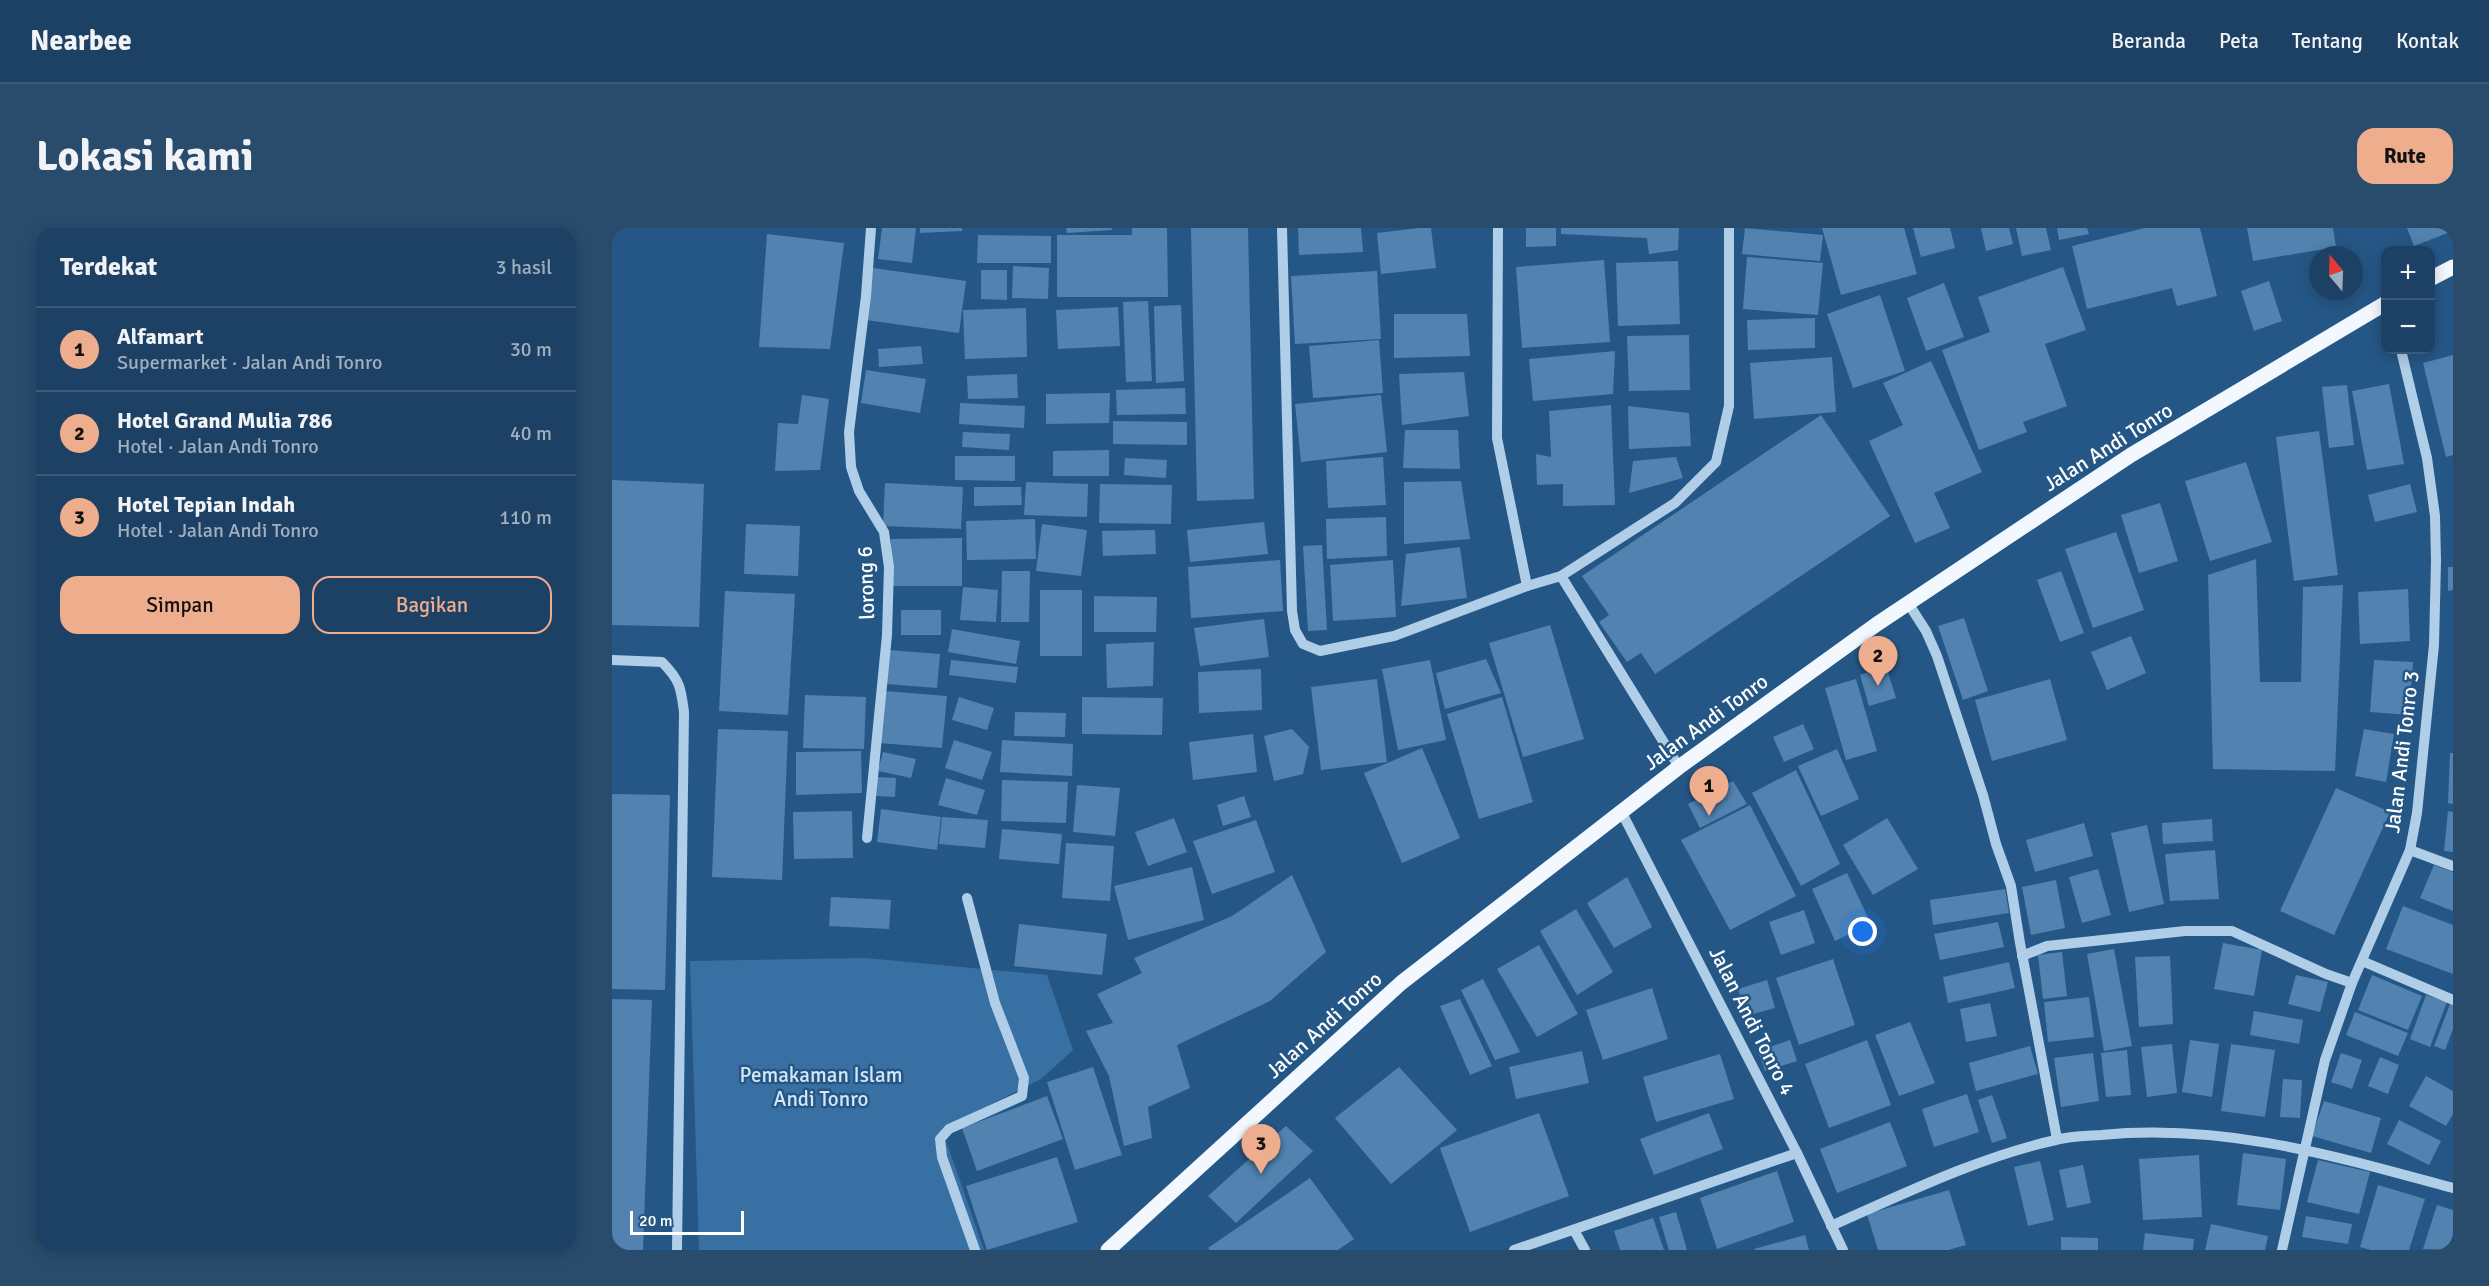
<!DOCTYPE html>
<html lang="id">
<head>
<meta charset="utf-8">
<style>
  :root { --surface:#1c4164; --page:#294c6d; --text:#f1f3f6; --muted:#a0afbf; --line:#3a5a78; --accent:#eead8d }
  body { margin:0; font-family:Signika,sans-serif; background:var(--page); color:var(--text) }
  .controls { position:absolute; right:18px; top:18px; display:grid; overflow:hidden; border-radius:12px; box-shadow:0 3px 15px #0003 }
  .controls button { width:54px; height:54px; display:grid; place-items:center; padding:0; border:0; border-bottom:2px solid var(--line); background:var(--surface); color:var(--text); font:30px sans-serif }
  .compass { position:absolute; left:1697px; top:18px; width:54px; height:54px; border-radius:50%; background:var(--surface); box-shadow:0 3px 15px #0003; rotate:341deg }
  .scale { position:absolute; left:18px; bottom:15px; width:114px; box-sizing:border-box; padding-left:6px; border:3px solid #fff; border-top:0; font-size:16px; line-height:21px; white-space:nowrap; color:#fff; -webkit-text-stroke:4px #255786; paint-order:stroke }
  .you { position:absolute; left:1251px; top:704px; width:21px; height:21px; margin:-15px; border:4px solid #fff; border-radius:50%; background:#1a73e8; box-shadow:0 0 0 9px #1a73e833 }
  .badge { display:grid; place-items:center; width:39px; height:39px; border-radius:50%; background:var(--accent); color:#111; font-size:20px; font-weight:700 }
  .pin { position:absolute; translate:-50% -50px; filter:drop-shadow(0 2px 3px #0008) }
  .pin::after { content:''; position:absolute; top:32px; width:21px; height:18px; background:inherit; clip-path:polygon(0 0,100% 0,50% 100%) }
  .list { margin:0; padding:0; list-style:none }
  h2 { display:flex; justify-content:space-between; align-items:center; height:78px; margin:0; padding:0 24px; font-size:26px }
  h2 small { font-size:20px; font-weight:400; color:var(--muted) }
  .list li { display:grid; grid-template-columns:39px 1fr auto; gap:18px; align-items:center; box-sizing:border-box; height:84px; padding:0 24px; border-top:2px solid var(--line) }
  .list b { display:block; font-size:22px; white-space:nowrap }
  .list p { margin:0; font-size:20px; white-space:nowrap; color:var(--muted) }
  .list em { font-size:20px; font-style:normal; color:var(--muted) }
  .actions { display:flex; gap:12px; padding:18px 24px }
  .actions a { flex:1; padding:14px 0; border:2px solid var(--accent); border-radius:18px; text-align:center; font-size:21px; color:var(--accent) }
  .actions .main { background:var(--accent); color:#111 }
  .map { position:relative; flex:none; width:1841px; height:1022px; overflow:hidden; border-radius:18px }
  header { display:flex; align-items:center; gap:36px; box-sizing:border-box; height:84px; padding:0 30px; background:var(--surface); border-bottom:2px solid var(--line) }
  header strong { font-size:28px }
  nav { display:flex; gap:33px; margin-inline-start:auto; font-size:21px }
  .intro { display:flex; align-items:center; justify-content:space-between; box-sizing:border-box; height:144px; padding:0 36px }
  h1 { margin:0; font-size:42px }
  .button { padding:15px 27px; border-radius:18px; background:var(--accent); color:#111; font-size:21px; font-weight:700 }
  main { display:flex; gap:36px; padding:0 36px }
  aside { flex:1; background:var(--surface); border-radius:18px; box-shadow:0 3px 15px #0003 }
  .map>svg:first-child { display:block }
  .green { fill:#3970a3 }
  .building { fill:#5182b0 }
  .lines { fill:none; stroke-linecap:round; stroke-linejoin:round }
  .minor { stroke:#b0cee8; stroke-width:10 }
  .major { stroke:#f2f8fe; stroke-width:15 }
  .labels { text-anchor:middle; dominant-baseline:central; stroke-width:5; stroke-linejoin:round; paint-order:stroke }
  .street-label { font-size:21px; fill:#fff; stroke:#255786 }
  .park-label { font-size:21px; fill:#d4e6f7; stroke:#255786 }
</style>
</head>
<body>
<header>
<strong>Nearbee</strong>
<nav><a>Beranda</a><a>Peta</a><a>Tentang</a><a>Kontak</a></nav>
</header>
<div class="intro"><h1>Lokasi kami</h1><a class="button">Rute</a></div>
<main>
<aside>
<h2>Terdekat<small>3 hasil</small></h2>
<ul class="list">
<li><span class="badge">1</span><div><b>Alfamart</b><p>Supermarket · Jalan Andi Tonro</p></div><em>30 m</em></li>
<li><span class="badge">2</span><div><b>Hotel Grand Mulia 786</b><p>Hotel · Jalan Andi Tonro</p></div><em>40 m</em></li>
<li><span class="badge">3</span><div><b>Hotel Tepian Indah</b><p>Hotel · Jalan Andi Tonro</p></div><em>110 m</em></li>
</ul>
<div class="actions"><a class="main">Simpan</a><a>Bagikan</a></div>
</aside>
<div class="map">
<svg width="1841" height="1022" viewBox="0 0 1841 1022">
  <rect width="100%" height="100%" fill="#255786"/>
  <!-- green -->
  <polygon class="green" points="253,730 435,747 461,822 429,851 330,901 372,1022 87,1022 78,733"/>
  <!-- building -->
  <g class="building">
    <polygon points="270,0 304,0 300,35 266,31"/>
    <polygon points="308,0 350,0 350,3 308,5"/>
    <polygon points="454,0 500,0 500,2 455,5"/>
    <polygon points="520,0 555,0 556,69 445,69 445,7 520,7"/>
    <polygon points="579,0 636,0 642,271 585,273"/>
    <polygon points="686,0 749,0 751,24 687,27"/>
    <polygon points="807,0 819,0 824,40 769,46 765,5"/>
    <polygon points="914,0 944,0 944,18 914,19"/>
    <polygon points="949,0 1067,0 1066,22 1037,26 1035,10 949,6"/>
    <polygon points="1133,0 1211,7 1208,33 1130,26"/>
    <polygon points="1210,0 1292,0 1305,46 1229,67"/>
    <polygon points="1301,0 1338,0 1343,20 1309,29"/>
    <polygon points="1369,0 1397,0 1401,16 1374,23"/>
    <polygon points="1404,0 1434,0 1439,22 1410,28"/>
    <polygon points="1445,0 1475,0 1477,6 1447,12"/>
    <polygon points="1533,0 1588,0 1605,68 1565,78 1560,60 1475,81 1460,18"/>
    <polygon points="1635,0 1721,0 1724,19 1641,33"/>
    <polygon points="1795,0 1841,0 1841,3 1802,18"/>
    <polygon points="155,6 232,15 218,121 147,119"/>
    <polygon points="366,7 439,8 439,35 365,35"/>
    <polygon points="1135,29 1211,35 1206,87 1131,81"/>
    <polygon points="992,32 998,114 910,120 904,39"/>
    <polygon points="1066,33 1068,96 1006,98 1004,35"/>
    <polygon points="401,38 437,40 436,71 400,70"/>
    <polygon points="1451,39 1474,102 1433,116 1455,178 1411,194 1415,204 1367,222 1330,122 1378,104 1366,69"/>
    <polygon points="261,40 354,53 347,105 254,92"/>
    <polygon points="369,42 395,42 395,72 369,71"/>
    <polygon points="765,43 769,111 683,116 679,48"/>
    <polygon points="1657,53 1670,93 1642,103 1629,63"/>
    <polygon points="1332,55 1352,109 1314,123 1295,70"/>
    <polygon points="1268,67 1293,143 1241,160 1215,86"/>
    <polygon points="536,73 540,153 514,154 511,74"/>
    <polygon points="569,77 572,153 544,155 542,78"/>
    <polygon points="506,79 508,118 446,121 444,82"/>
    <polygon points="414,80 415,129 353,131 351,82"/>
    <polygon points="782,86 855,86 858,128 782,130"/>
    <polygon points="1203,90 1203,120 1136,122 1135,92"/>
    <polygon points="1077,107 1078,162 1017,163 1015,108"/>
    <polygon points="767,112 771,165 701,170 697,118"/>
    <polygon points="309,118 311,136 267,139 266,121"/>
    <polygon points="1003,123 1001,166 921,173 917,131"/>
    <polygon points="1841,127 1841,227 1834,229 1811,135"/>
    <polygon points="1220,129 1224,184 1142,191 1138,135"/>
    <polygon points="1319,133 1370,244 1322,265 1338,300 1303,315 1257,213 1291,197 1271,155"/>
    <polygon points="254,142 314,151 308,185 249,175"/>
    <polygon points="852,144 857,188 790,197 787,146"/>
    <polygon points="405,146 406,170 356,171 355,148"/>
    <polygon points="1777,156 1792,236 1755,242 1740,163"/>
    <polygon points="1735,157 1742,217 1717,220 1710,159"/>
    <polygon points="573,160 574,186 505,187 504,162"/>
    <polygon points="498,165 497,195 434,196 434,166"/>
    <polygon points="190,167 217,171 208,242 163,243 166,195 186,196"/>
    <polygon points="769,167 775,224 689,234 683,176"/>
    <polygon points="348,175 413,178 412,200 347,196"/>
    <polygon points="999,177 1003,277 951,278 951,256 925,257 924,226 939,229 937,183"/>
    <polygon points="1016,178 1077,185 1079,218 1017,221"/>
    <polygon points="1209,187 1278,288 1043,446 1029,425 1015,434 987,394 997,387 970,348"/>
    <polygon points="501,193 575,194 575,217 501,216"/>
    <polygon points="793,202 846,202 848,241 791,240"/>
    <polygon points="1707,203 1726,347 1682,353 1664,209"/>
    <polygon points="351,204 398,206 397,222 350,219"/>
    <polygon points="497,222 497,248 441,248 441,223"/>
    <polygon points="343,228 403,228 403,253 343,252"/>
    <polygon points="771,229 774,277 716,280 714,233"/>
    <polygon points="1064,229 1071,250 1017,265 1021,233"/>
    <polygon points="513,230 555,232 554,250 512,247"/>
    <polygon points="1634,234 1660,314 1598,333 1573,253"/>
    <polygon points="0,252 92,256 87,399 0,397"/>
    <polygon points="849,253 858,311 792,316 792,254"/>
    <polygon points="414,254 476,256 475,289 412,287"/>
    <polygon points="273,255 351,259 349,301 271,298"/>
    <polygon points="488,256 560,257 559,296 487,295"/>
    <polygon points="1798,256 1805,284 1763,294 1756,267"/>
    <polygon points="362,259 409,259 410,277 362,278"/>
    <polygon points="1548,275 1566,333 1527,345 1509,287"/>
    <polygon points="774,289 775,328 715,331 714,291"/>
    <polygon points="423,291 424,331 355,332 354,293"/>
    <polygon points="652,294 656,326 578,334 575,302"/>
    <polygon points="134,296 188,298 186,348 132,346"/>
    <polygon points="430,296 475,302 469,348 424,343"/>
    <polygon points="543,302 544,326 491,328 490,303"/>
    <polygon points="1504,304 1532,382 1481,400 1453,321"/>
    <polygon points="350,310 350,358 280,358 279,311"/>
    <polygon points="710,317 715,402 696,403 691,318"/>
    <polygon points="848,319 855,370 789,378 794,326"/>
    <polygon points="1644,331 1648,454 1689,454 1691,359 1731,357 1723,543 1601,541 1596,347"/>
    <polygon points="668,332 671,383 579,390 576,339"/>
    <polygon points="781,332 784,389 721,393 718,337"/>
    <polygon points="1836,339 1841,339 1841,362 1836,363"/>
    <polygon points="390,343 418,343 417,394 389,394"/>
    <polygon points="1449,343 1472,405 1448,414 1425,352"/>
    <polygon points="351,359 386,362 384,394 348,392"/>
    <polygon points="1796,361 1798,413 1748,416 1746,364"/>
    <rect x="428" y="362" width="42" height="66"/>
    <polygon points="113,363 183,366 176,487 107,483"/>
    <polygon points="482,368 545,369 544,404 482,404"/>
    <rect x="289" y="382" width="40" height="25"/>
    <polygon points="1352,390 1376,463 1351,472 1326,398"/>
    <polygon points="652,391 657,429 588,438 582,400"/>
    <polygon points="938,397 972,511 911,529 877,415"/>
    <polygon points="340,401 408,413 404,436 336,424"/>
    <polygon points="1519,408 1534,445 1495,462 1479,424"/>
    <polygon points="542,414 541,458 495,460 494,416"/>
    <polygon points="276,422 328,426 325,460 274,456"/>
    <polygon points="874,431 889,465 833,481 824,445"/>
    <polygon points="339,432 406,439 404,455 337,447"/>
    <polygon points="818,432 834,512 786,522 770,441"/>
    <polygon points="1762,432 1801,434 1797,487 1758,484"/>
    <polygon points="1274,438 1284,470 1257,478 1248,447"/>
    <polygon points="649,441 650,482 587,485 586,444"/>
    <polygon points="765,451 775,534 709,542 699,459"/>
    <polygon points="1244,451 1265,523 1234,532 1213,460"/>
    <polygon points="1438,451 1455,512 1380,533 1363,472"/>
    <polygon points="272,463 335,468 330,520 267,515"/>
    <polygon points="193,467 254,469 252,521 191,520"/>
    <polygon points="347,469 382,480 375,502 340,492"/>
    <polygon points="470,469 551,470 550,507 470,506"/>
    <polygon points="890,469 921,574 867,591 835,486"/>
    <polygon points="403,484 454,485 453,509 402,508"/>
    <polygon points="1191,496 1202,521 1172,534 1161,509"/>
    <polygon points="106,501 176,503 170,652 100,649"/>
    <polygon points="680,501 697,519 691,546 662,553 652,508"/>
    <polygon points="1752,501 1782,506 1774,554 1743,548"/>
    <polygon points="641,506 645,544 581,552 577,514"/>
    <polygon points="342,512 380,524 370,552 333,540"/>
    <polygon points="390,512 461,516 460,548 388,544"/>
    <polygon points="810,520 848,610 790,635 752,545"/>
    <polygon points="1225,521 1247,571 1209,588 1186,538"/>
    <polygon points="249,523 250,565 184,567 184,524"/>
    <polygon points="271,524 304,531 299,550 266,543"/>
    <polygon points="1838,525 1841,525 1841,576 1836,575"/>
    <polygon points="1184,542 1228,636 1189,658 1140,565"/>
    <polygon points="265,549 284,550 283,569 264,568"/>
    <polygon points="334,550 373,562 365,587 326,577"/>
    <polygon points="390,552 456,554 454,595 389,593"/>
    <polygon points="1121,553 1135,576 1088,600 1076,576"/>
    <polygon points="465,557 508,560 503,608 461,604"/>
    <polygon points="1724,560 1778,584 1722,707 1668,683"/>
    <polygon points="0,566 58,567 53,762 0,761"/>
    <polygon points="632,568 639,589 611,598 605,577"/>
    <polygon points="1138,577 1184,668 1118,702 1069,612"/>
    <polygon points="269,581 329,589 325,622 265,614"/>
    <polygon points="240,583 241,630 182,631 181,584"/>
    <polygon points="1836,583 1841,584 1841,624 1832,623"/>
    <polygon points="330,589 376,592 373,620 327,616"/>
    <polygon points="562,590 575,624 536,638 523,604"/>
    <polygon points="1275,590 1306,641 1261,667 1231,617"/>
    <polygon points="1600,591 1601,613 1551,616 1550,595"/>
    <polygon points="644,592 663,644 600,666 581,613"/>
    <polygon points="1472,595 1481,628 1423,644 1414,612"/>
    <polygon points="1535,597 1552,676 1517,684 1499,605"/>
    <polygon points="390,601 450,606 447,636 387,631"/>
    <polygon points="454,615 502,618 498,673 450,670"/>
    <polygon points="1603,622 1607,671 1558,673 1553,626"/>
    <polygon points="1822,637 1841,644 1841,683 1808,670"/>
    <polygon points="580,639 592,692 516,712 502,658"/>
    <polygon points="1486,641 1499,687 1470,695 1457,649"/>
    <polygon points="1235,645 1259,696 1223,713 1200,661"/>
    <polygon points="680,647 714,724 658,773 565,817 578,860 536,879 540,910 512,918 497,848 474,803 501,795 485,766 530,745 522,730 620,688"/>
    <polygon points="1015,649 1040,699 1002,720 975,675"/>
    <polygon points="1444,652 1453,700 1419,707 1410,659"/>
    <polygon points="1393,661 1397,685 1321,697 1318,672"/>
    <polygon points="219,669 279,672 277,701 217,698"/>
    <polygon points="1791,678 1841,697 1841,746 1774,721"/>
    <polygon points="964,681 1001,744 965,767 928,703"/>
    <polygon points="1192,682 1203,715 1169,727 1157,694"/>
    <polygon points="1386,694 1392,719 1328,732 1322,706"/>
    <polygon points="407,696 495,706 490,747 402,738"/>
    <polygon points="1611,715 1650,722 1642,768 1602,761"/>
    <polygon points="927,717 966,786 925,809 885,741"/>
    <polygon points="1502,721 1520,818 1492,823 1475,726"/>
    <polygon points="1450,724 1455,768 1431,771 1426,727"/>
    <polygon points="1558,728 1561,796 1527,799 1523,729"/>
    <polygon points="1221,731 1243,797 1187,817 1164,750"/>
    <polygon points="1397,734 1403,760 1336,775 1331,749"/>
    <polygon points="1684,747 1716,754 1708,784 1676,776"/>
    <polygon points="1760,747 1810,768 1796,802 1746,782"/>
    <polygon points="871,751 908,824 883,832 849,762"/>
    <polygon points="1155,752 1163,780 1134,788 1126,761"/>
    <polygon points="1040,760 1056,811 991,832 974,782"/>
    <polygon points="1814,767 1835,774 1818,819 1798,811"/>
    <polygon points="1477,769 1482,809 1436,814 1432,774"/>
    <polygon points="0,771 40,772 31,1022 0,1022"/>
    <polygon points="848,771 880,838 858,847 828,778"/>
    <polygon points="1378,775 1385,808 1354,814 1348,781"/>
    <polygon points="1838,776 1841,777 1841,801 1833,822 1822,818"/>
    <polygon points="1642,783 1691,792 1687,816 1638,807"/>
    <polygon points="1743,784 1796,805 1786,828 1734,807"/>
    <polygon points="1298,794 1323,855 1287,868 1263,807"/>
    <polygon points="1178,812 1185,833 1153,843 1146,823"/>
    <polygon points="1255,812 1279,877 1217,900 1193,836"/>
    <polygon points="1578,812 1607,816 1600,869 1570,864"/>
    <polygon points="1560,816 1565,865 1535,869 1529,819"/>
    <polygon points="1619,816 1663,822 1653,889 1609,883"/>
    <polygon points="1418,818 1426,846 1364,863 1357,835"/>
    <polygon points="1515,822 1519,867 1494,869 1489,825"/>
    <polygon points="970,823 977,855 904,871 897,839"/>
    <polygon points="1481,825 1487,873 1449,879 1442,830"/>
    <polygon points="1729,825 1750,832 1740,861 1719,854"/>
    <polygon points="1108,826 1122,871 1044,894 1031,849"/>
    <polygon points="1768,829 1787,837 1776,866 1756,858"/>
    <polygon points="481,839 510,927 463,942 435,854"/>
    <polygon points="787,839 845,902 779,956 723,890"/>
    <polygon points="1814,848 1841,863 1841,886 1834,898 1797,878"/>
    <polygon points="1671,851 1690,852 1688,890 1668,889"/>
    <polygon points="1355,866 1367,904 1322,919 1310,881"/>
    <polygon points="1380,867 1395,910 1380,915 1366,872"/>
    <polygon points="435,868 451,911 365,943 350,900"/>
    <polygon points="1712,873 1769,890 1759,925 1700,908"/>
    <polygon points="927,885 957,968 858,1004 828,920"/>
    <polygon points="1097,885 1111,921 1042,947 1028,911"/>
    <polygon points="1787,892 1829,913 1817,937 1775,916"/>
    <polygon points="1278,894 1295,938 1225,965 1208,921"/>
    <polygon points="674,898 701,923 624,995 596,968"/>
    <polygon points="1631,925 1674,931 1668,982 1625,977"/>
    <polygon points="1587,927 1590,989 1531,992 1527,931"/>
    <polygon points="445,929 466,994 375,1022 354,958"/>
    <polygon points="1706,932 1758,944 1747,986 1695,974"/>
    <polygon points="1428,933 1442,992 1416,998 1402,939"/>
    <polygon points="1471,937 1479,975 1455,980 1447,942"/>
    <polygon points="1165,943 1182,994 1105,1021 1088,970"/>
    <polygon points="698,950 742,1011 726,1022 598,1022 596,1020"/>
    <polygon points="1766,957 1813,971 1797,1022 1759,1022 1748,1019"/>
    <polygon points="1337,962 1354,1017 1336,1022 1266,1022 1255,986"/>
    <polygon points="1825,977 1841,982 1841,1022 1811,1021"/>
    <polygon points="1064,984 1075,1022 1057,1022 1047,989"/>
    <polygon points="1694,988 1740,996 1736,1016 1690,1009"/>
    <polygon points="1041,990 1052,1022 1008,1022 1002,1003"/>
    <polygon points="1599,996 1656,1008 1653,1022 1593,1022"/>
    <polygon points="1533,1005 1582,1011 1581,1022 1531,1022"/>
    <polygon points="1193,1007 1197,1022 1143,1022 1142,1021"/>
    <polygon points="1449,1009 1486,1010 1486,1022 1449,1022"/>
  </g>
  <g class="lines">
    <!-- minor -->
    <g class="minor">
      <polyline points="670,0 680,383 683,402 691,416 708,423 782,408 915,358 949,348 1063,275 1104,234 1117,178 1117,0"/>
      <polyline points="886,0 885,210 915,358"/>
      <polyline points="949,348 1067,539"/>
      <polyline points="1296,375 1314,403 1325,428 1371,567 1384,616 1399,658 1408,715 1445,911"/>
      <path d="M0 432 50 434C68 452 69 460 72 484L65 1022"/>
      <polyline points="1010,585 1185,925 1231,1022"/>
      <polyline points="255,610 275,407 277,339 272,304 247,263 239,239 237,204 254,68 259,0"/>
      <polyline points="1798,622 1841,638"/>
      <polyline points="355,670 383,775 412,850 410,868 337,901 328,911 330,929 363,1022"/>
      <polyline points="1410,728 1435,718 1573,703 1620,703 1714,746 1740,755"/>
      <polyline points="1750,733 1841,772"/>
      <path d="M1219 998C1289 967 1369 928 1444 912 1458 908 1474 908 1489 907 1613 895 1723 928 1841 960"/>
      <polyline points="962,1002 973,1022"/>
      <polyline points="902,1022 1185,925"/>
      <polyline points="1670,1022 1713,832 1740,755 1798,622 1805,585 1822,417 1824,333 1823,288 1815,230 1789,122"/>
    </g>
    <!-- major -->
    <g class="major">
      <polyline points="1818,51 1841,39"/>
      <polyline points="496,1022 789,755 1067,539 1265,396 1519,227 1774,75"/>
    </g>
  </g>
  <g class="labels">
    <!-- street labels -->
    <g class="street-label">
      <text transform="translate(1496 219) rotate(-32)">Jalan Andi Tonro</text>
      <text transform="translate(254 355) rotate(-92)">lorong 6</text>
      <text transform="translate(1094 494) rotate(-36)">Jalan Andi Tonro</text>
      <text transform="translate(1790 524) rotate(-83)">Jalan Andi Tonro 3</text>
      <text transform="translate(1140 793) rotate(63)">Jalan Andi Tonro 4</text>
      <text transform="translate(712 797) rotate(-42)">Jalan Andi Tonro</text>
    </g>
    <!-- park labels -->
    <g class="park-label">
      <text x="209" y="847">Pemakaman Islam<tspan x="209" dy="24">Andi Tonro</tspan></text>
    </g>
  </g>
</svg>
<div class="controls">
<button>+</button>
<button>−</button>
</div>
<svg class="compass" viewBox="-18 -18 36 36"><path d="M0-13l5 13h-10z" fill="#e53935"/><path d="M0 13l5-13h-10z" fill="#a0afbf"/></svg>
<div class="scale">20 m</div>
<div class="you"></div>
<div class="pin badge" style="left:1097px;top:588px">1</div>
<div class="pin badge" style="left:1266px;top:458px">2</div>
<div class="pin badge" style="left:649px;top:946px">3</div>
</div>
</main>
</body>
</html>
